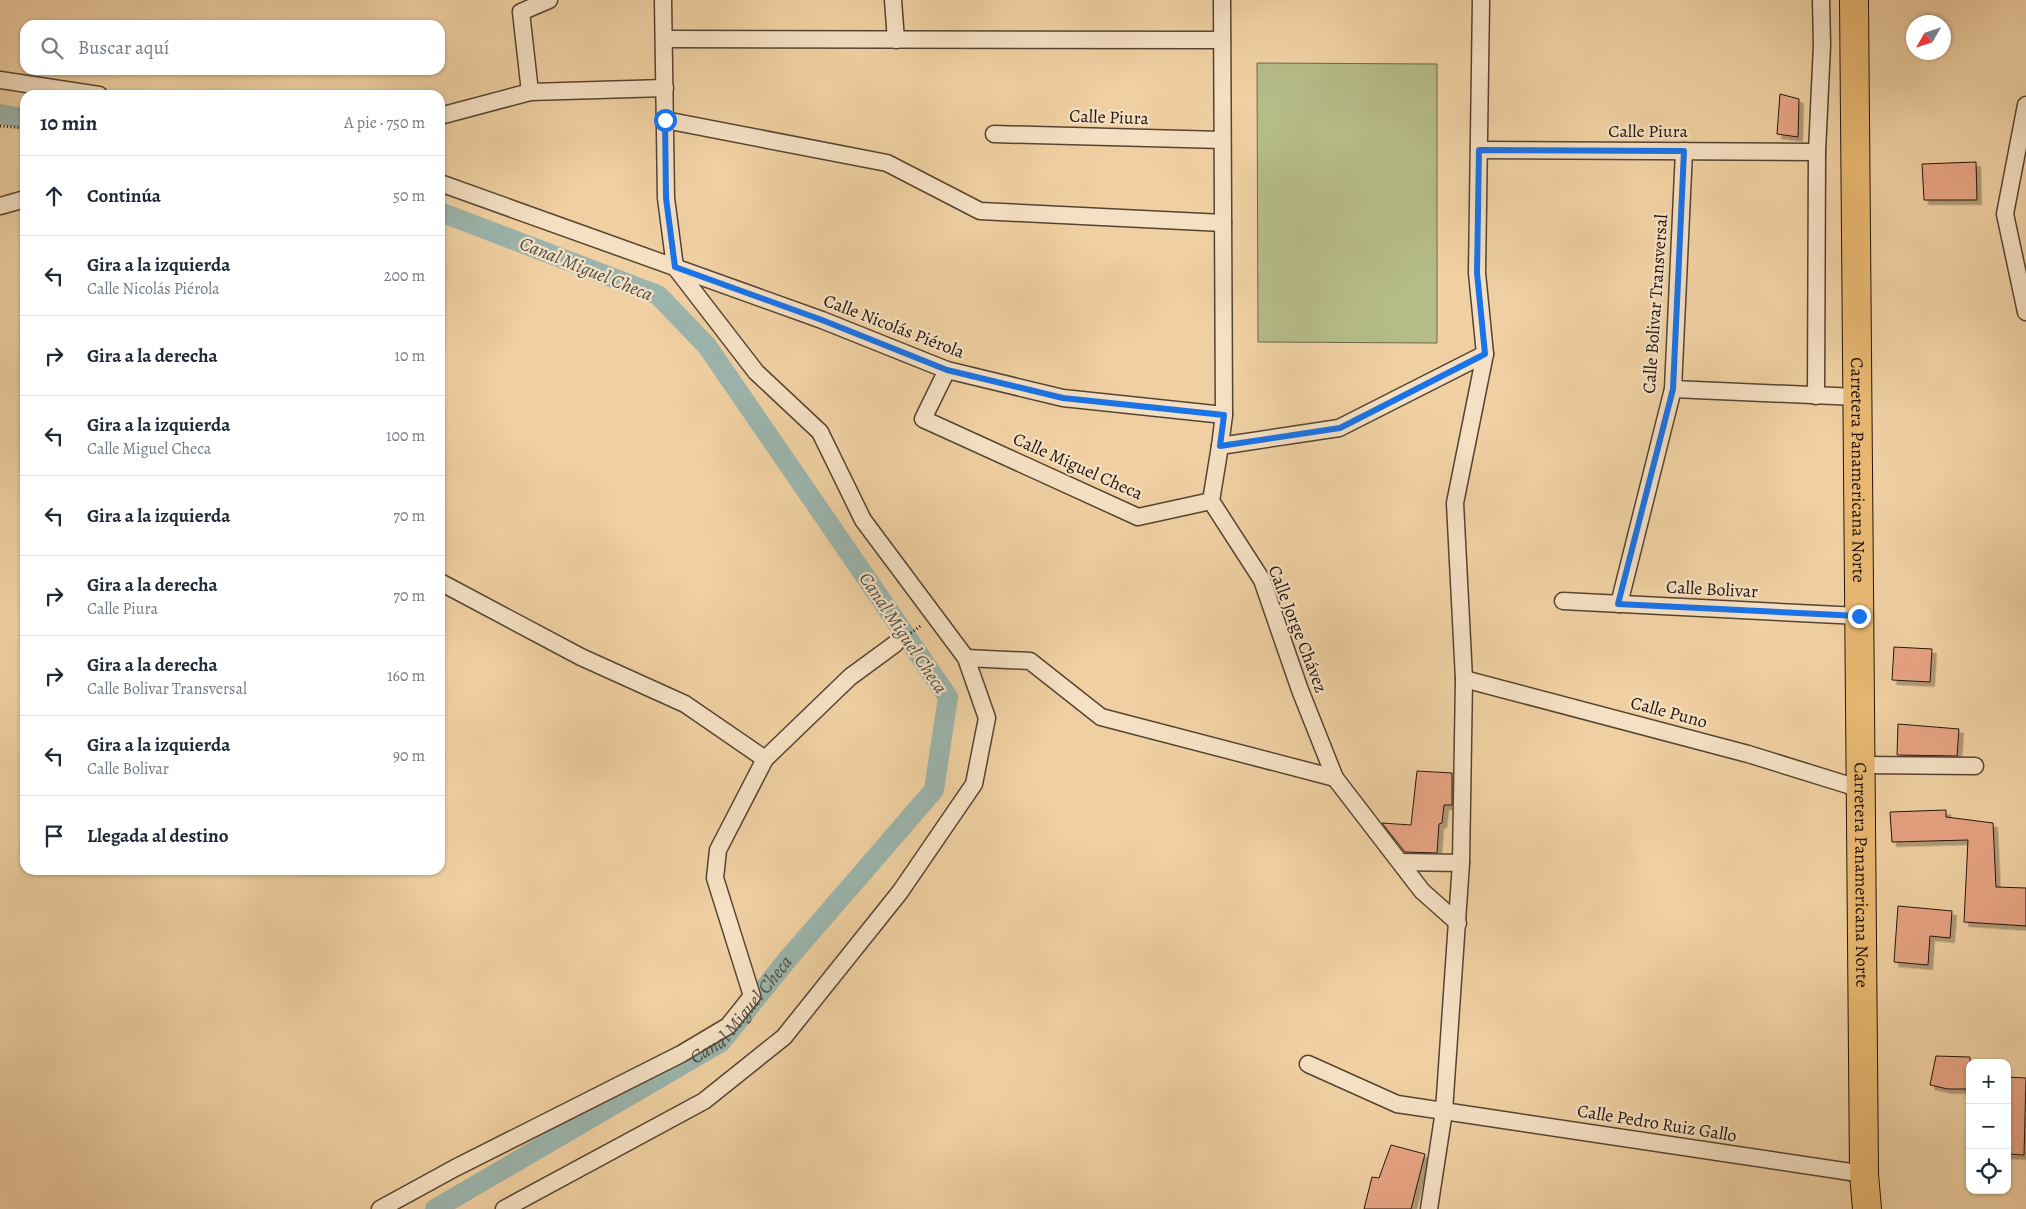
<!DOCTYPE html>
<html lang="es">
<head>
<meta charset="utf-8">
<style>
  :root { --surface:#fff; --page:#f2f2f3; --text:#1f2937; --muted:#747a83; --line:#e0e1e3 }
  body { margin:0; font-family:Alegreya,serif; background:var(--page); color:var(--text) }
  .controls { position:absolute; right:15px; bottom:15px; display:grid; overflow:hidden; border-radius:10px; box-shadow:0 1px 4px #0004 }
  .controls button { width:45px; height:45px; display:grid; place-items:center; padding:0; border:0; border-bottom:1px solid var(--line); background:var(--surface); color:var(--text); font:25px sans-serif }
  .compass { position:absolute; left:1906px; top:15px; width:45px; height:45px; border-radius:50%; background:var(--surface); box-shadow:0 1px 4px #0004; rotate:231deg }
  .stop { position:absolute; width:15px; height:15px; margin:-11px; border:4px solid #1a73e8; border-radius:50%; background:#fff }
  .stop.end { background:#1a73e8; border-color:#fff; box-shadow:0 1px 5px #0008 }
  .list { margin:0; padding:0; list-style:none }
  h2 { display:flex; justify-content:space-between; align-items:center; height:65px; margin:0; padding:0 20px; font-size:21px }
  h2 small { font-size:16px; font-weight:400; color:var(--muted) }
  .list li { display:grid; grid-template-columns:32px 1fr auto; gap:15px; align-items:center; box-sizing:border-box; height:80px; padding:0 20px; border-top:1px solid var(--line) }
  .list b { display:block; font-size:19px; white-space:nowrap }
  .list p { margin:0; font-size:16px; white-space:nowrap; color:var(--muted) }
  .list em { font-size:16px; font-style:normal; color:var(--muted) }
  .icon { flex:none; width:28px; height:28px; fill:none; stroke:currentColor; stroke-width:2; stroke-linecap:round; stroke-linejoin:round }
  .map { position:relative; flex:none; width:2026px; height:1209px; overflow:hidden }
  .search { position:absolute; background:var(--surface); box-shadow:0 1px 4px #0004; left:20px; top:20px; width:425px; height:55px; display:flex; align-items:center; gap:12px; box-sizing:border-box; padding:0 18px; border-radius:15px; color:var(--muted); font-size:19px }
  .panel { position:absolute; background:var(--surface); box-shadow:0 1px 4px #0004; left:20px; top:90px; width:425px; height:785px; border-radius:15px }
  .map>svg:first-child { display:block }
  .green { fill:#b5bc88; stroke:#6c694a }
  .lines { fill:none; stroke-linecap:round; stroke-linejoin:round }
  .canal { stroke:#9bb5ad; stroke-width:20 }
  .building { fill:#e8a484; stroke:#23160d; filter:url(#shadow) }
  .minor-casing { stroke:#564432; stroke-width:19 }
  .trunk-casing { stroke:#23160d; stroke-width:30 }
  .path { stroke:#23160d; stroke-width:3; stroke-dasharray:1 2.5; stroke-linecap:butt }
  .minor { stroke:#f5e0c3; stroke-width:16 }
  .trunk { stroke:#e8b871; stroke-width:28 }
  .route { stroke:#1a73e8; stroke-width:6 }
  .labels { text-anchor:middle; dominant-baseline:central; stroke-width:4.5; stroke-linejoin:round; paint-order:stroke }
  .street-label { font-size:18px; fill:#23160d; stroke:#f5e0c3 }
  .water-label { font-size:19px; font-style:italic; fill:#4d4e45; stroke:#f5e0c3 }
</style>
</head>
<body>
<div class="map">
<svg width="2026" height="1209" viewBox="0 0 2026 1209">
  <defs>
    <filter id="shadow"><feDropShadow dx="4.5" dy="4.5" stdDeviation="0" flood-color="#0004"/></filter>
  </defs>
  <rect width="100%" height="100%" fill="#f0d0a2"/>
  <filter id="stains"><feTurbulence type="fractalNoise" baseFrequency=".004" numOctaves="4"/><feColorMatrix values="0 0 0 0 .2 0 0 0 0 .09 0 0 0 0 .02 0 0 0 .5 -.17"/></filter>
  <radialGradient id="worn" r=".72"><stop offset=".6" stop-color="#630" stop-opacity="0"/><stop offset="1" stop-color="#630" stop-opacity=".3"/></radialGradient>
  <!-- green -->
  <polygon class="green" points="1257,63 1437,64 1437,343 1258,342"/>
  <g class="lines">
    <!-- canal -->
    <g class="canal">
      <polyline points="0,114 25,119"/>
      <path id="s1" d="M435 1209 721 1042 787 960 934 790 948 697 707 346 658 295 440 212"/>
    </g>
  </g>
  <!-- building -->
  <g class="building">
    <polygon points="1780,94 1799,99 1798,137 1777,134"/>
    <polygon points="1976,162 1977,200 1924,200 1922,164"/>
    <polygon points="1894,647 1932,649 1930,682 1892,680"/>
    <polygon points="1898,724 1959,729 1957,756 1897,755"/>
    <polygon points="1417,771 1452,773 1452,805 1444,805 1442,823 1439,824 1437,853 1405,852 1382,823 1411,825"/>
    <polygon points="1946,810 1946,817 1993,823 1996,887 2026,888 2026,926 1964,922 1968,840 1892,842 1890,812"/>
    <polygon points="1898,906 1952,911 1950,938 1930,936 1928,965 1894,962"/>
    <polygon points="1936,1056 1970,1057 1970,1089 1948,1089 1930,1085"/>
    <polygon points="2007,1077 2026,1078 2024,1155 2007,1154"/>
    <polygon points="1391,1145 1425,1154 1411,1209 1364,1209 1372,1177 1379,1178"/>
  </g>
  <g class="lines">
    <!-- minor casing -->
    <g class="minor-casing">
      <g id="minor">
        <polyline points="893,0 896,40"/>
        <polyline points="664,39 1222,40"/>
        <polyline points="0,80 99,95"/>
        <polyline points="530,92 521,12 549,0"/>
        <polyline points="2026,105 2005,214 2026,312"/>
        <polyline points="440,116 530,92 665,88"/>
        <polyline points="665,120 887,163 980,211 1223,223"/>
        <polyline points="994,134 1222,140"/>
        <polyline points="1479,150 1817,152"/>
        <polyline points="440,183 822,320 947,370 1063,398 1224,415"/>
        <polyline points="0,206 25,199"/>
        <polyline points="947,370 923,419 1138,517 1211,501 1220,446 1339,428 1485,354"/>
        <polyline points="1673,389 1857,397"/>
        <polyline points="1816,396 1817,152 1822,45 1821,0"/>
        <polyline points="1220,446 1224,415 1222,0"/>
        <polyline points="1211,501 1262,580 1300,690 1335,778 1422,891 1458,923"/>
        <polyline points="440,582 581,657 685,704 765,759"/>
        <polyline points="1563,601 1859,616"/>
        <polyline points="1619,604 1673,389 1684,151"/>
        <polyline points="966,658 1030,661 1101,717 1335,778"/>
        <polyline points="1464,679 1748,754 1861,789"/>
        <polyline points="1861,765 1975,766"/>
        <polyline points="1400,862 1461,863"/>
        <polyline points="1308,1064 1397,1104 1864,1174"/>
        <polyline points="380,1209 455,1168 681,1054 728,1026 752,996 715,878 718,850 765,759 850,677 895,644"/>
        <polyline points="504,1209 704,1101 784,1037 900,892 974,784 987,718 966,658 863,520 820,432 756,372 675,267 666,198 663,0"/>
        <polyline points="1429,1209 1444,1111 1461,863 1464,679 1455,503 1485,354 1477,273 1481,0"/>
      </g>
    </g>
    <!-- trunk casing -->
    <g class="trunk-casing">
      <g id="trunk">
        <path id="s2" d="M1854 0 1864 1174 1867 1209"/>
      </g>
    </g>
    <!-- path -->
    <g class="path">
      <polyline points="0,126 25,128"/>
      <polyline points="908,635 922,625"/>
    </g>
    <!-- minor -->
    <use href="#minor" class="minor"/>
    <!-- trunk -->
    <use href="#trunk" class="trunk"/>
  </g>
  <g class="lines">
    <!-- route -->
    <polyline class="route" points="665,120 666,198 675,267 822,320 947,370 1063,398 1224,415 1220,446 1340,428 1485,354 1477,273 1479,150 1684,151 1673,389 1618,604 1859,616"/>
  </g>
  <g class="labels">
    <!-- street labels -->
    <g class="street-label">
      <text transform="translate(1109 117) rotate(2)">Calle Piura</text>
      <text x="1648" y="131">Calle Piura</text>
      <text transform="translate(1655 304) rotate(-86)">Calle Bolivar Transversal</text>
      <text transform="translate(894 326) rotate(21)">Calle Nicolás Piérola</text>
      <text transform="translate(1078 466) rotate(24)">Calle Miguel Checa</text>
      <text stroke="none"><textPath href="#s2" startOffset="470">Carretera Panamericana Norte</textPath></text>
      <text transform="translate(1712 589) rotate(3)">Calle Bolivar</text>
      <text transform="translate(1298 629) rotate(69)">Calle Jorge Chávez</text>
      <text transform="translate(1669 712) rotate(15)">Calle Puno</text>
      <text stroke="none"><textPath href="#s2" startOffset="875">Carretera Panamericana Norte</textPath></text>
      <text transform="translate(1657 1123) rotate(9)">Calle Pedro Ruiz Gallo</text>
    </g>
    <!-- water labels -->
    <g class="water-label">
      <text transform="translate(586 269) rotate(22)">Canal Miguel Checa</text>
      <text transform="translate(903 633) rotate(56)">Canal Miguel Checa</text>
      <text stroke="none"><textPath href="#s1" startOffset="368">Canal Miguel Checa</textPath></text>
    </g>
  </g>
  <rect width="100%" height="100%" filter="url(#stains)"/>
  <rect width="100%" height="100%" fill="url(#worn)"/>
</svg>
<div class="controls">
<button>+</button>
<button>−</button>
<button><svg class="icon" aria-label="locate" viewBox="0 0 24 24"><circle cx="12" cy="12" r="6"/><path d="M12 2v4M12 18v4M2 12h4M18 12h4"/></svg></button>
</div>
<svg class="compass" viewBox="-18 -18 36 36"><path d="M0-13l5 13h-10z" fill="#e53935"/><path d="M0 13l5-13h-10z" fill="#747a83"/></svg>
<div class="stop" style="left:665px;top:120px"></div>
<div class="stop end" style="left:1859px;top:616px"></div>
<div class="search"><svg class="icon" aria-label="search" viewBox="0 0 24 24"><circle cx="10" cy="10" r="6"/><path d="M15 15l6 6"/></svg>Buscar aquí</div>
<section class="panel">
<h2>10 min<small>A pie · 750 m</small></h2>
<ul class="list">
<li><svg class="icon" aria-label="ahead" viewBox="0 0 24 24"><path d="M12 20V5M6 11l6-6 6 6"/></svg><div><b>Continúa</b></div><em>50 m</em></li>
<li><svg class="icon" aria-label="left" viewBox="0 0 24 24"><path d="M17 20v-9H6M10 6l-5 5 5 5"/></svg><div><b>Gira a la izquierda</b><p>Calle Nicolás Piérola</p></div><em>200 m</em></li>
<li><svg class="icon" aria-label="right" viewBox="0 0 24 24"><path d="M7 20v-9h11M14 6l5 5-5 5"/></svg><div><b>Gira a la derecha</b></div><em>10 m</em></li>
<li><svg class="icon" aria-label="left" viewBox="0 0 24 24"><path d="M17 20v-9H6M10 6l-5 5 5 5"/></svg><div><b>Gira a la izquierda</b><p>Calle Miguel Checa</p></div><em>100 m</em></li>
<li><svg class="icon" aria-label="left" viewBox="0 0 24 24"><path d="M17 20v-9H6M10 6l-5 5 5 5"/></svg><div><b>Gira a la izquierda</b></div><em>70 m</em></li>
<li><svg class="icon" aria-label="right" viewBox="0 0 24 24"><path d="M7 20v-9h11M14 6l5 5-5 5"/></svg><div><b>Gira a la derecha</b><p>Calle Piura</p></div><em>70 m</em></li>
<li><svg class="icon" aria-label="right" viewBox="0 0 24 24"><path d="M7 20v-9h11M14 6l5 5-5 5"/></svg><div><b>Gira a la derecha</b><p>Calle Bolivar Transversal</p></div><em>160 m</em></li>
<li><svg class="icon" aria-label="left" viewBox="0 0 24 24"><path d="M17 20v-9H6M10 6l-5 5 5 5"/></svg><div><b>Gira a la izquierda</b><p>Calle Bolivar</p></div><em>90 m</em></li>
<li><svg class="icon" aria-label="arrive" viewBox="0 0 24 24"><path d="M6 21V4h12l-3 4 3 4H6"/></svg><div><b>Llegada al destino</b></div></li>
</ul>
</section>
</div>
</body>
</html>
